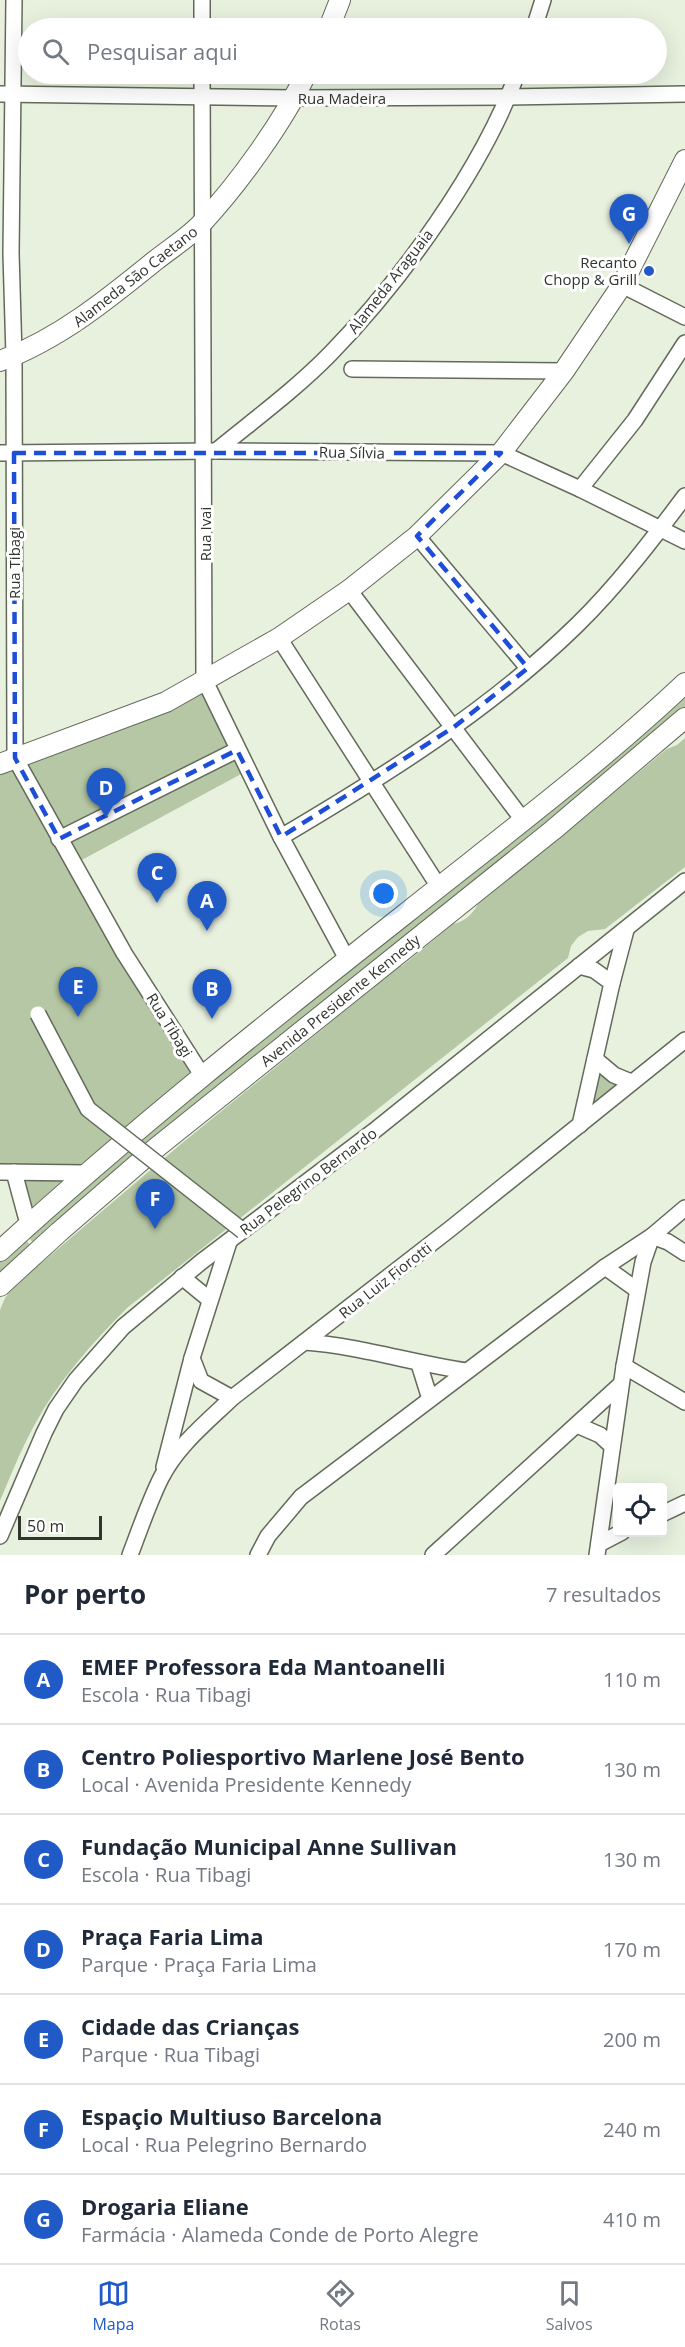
<!DOCTYPE html>
<html lang="pt">
<head>
<meta charset="utf-8">
<style>
  :root { --surface:#fff; --page:#f2f2f3; --text:#1f2937; --muted:#747a83; --line:#e0e1e3; --accent:#205ac6 }
  body { margin:0; font-family:"Open Sans",sans-serif; background:var(--page); color:var(--text) }
  .controls { position:absolute; right:18px; bottom:18px; display:grid; overflow:hidden; border-radius:6px; box-shadow:0 6px 24px #0002 }
  .controls button { width:54px; height:54px; display:grid; place-items:center; padding:0; border:0; border-bottom:2px solid var(--line); background:var(--surface); color:var(--text); font:30px sans-serif }
  .scale { position:absolute; left:18px; bottom:15px; width:84px; box-sizing:border-box; padding-left:6px; border:3px solid #31352e; border-top:0; font-size:16px; line-height:21px; white-space:nowrap; color:#31352e; -webkit-text-stroke:4px #fff; paint-order:stroke }
  .you { position:absolute; left:384px; top:894px; width:21px; height:21px; margin:-15px; border:4px solid #fff; border-radius:50%; background:#1a73e8; box-shadow:0 0 0 9px #1a73e833 }
  .badge { display:grid; place-items:center; width:39px; height:39px; border-radius:50%; background:var(--accent); color:#fff; font-size:20px; font-weight:700 }
  .pin { position:absolute; translate:-50% -50px; filter:drop-shadow(0 2px 3px #0008) }
  .pin::after { content:''; position:absolute; top:32px; width:21px; height:18px; background:inherit; clip-path:polygon(0 0,100% 0,50% 100%) }
  .list { margin:0; padding:0; list-style:none }
  h2 { display:flex; justify-content:space-between; align-items:center; height:78px; margin:0; padding:0 24px; font-size:26px }
  h2 small { font-size:20px; font-weight:400; color:var(--muted) }
  .list li { display:grid; grid-template-columns:39px 1fr auto; gap:18px; align-items:center; box-sizing:border-box; height:90px; padding:0 24px; border-top:2px solid var(--line) }
  .list b { display:block; font-size:22px; white-space:nowrap }
  .list p { margin:0; font-size:20px; white-space:nowrap; color:var(--muted) }
  .list em { font-size:20px; font-style:normal; color:var(--muted) }
  .icon { flex:none; width:33px; height:33px; fill:none; stroke:currentColor; stroke-width:2; stroke-linecap:round; stroke-linejoin:round }
  .map { position:relative; flex:none; width:685px; height:1555px; overflow:hidden }
  .search { position:absolute; background:var(--surface); box-shadow:0 6px 24px #0002; left:18px; right:18px; top:18px; height:66px; display:flex; align-items:center; gap:15px; box-sizing:border-box; padding:0 21px; border-radius:33px; color:var(--muted); font-size:22px }
  .sheet { height:708px; background:var(--surface) }
  nav { display:flex; justify-content:space-around; align-items:center; box-sizing:border-box; height:84px; border-top:2px solid var(--line); background:var(--surface); font-size:16px; color:var(--muted) }
  nav a { display:grid; justify-items:center; gap:3px }
  nav .on { color:var(--accent) }
  .map>svg:first-child { display:block }
  .green { fill:#b5c7a4 }
  .lines { fill:none; stroke-linecap:round; stroke-linejoin:round }
  .minor-casing { stroke:#626b5a; stroke-width:18 }
  .major-casing { stroke:#626b5a; stroke-width:22 }
  .minor { stroke:#fff; stroke-width:15 }
  .major { stroke:#fff; stroke-width:20 }
  .minor-bridge-casing { stroke:#626b5a; stroke-width:18; stroke-linecap:butt }
  .minor-bridge { stroke:#fff; stroke-width:15 }
  .marked { fill:none; stroke:#1d4ed8; stroke-width:4.5; stroke-dasharray:12 8; stroke-linejoin:round }
  .poi-dot { fill:#205ac6; stroke:#fff; stroke-width:2 }
  .labels { text-anchor:middle; dominant-baseline:central; stroke-width:6; stroke-linejoin:round; paint-order:stroke }
  .street-label { font-size:15px; fill:#31352e; stroke:#fff }
  .poi-label { font-size:15px; fill:#31352e; stroke:#fff; text-anchor:end }
</style>
</head>
<body>
<div class="map">
<svg width="685" height="1555" viewBox="0 0 685 1555">
  <rect width="100%" height="100%" fill="#e7f1de"/>
  <!-- green -->
  <g class="green">
    <polygon points="201,688 243,773 78,862 17,759"/>
    <polygon points="685,696 685,711 34,1244 25,1233"/>
    <path d="M685 738V867L605 929 588 931 578 937 571 946 568 958 127 1308C92 1343 59 1380 35 1424 21 1449 11 1475 0 1501V1310L5 1298 12 1288 181 1144 373 988 376 982 393 965 402 966 453 924C464 922 473 914 478 904L667 749 677 745Z"/>
    <polygon points="11,762 191,1075 75,1169 0,1167 0,767"/>
    <polygon points="596,1068 621,1085 585,1114"/>
    <polygon points="18,1176 65,1178 30,1209"/>
    <polygon points="23,1236 33,1249 0,1277 0,1257"/>
  </g>
  <g class="lines">
    <!-- minor casing -->
    <g class="minor-casing">
      <g id="minor">
        <polyline points="14,0 11,253 14,356 15,758 124,953 202,1075"/>
        <polyline points="202,0 202,28"/>
        <polyline points="534,28 543,0"/>
        <polyline points="202,74 204,679 281,837 347,959"/>
        <polyline points="0,94 295,98 508,97 685,94"/>
        <polyline points="622,285 685,317"/>
        <polyline points="352,369 564,371"/>
        <path d="M216 451C255 419 296 389 331 353 402 280 482 169 517 74"/>
        <polyline points="0,453 216,451 501,453 580,489 685,541"/>
        <polyline points="580,489 635,420 685,343"/>
        <polyline points="417,536 528,668"/>
        <polyline points="349,590 523,820"/>
        <polyline points="279,638 439,887"/>
        <path d="M281 837C386 775 490 710 577 625 617 586 652 540 685 496"/>
        <polyline points="59,839 237,750"/>
        <polyline points="579,966 594,970 612,983"/>
        <polyline points="595,1059 614,1075 631,1082"/>
        <polyline points="580,1125 612,983 626,930"/>
        <polyline points="0,1172 85,1173"/>
        <polyline points="14,1172 28,1224"/>
        <polyline points="605,1267 637,1290"/>
        <polyline points="182,1277 210,1300"/>
        <path d="M305 1342C359 1346 412 1363 466 1371"/>
        <polyline points="192,1358 201,1381 232,1398"/>
        <polyline points="419,1364 430,1399"/>
        <polyline points="624,1366 685,1402"/>
        <polyline points="577,1425 600,1435 612,1446"/>
        <polyline points="164,1467 192,1358 229,1242"/>
        <polyline points="662,1514 685,1503"/>
        <polyline points="0,1536 44,1433 56,1409 76,1380 123,1327 201,1262 374,1131 685,881"/>
        <polyline points="599,1544 622,1532"/>
        <path d="M130 1555C140 1529 149 1502 161 1478 177 1446 207 1422 232 1398L450 1229 685 1040"/>
        <polyline points="258,1555 268,1536 301,1497 605,1267 652,1236 685,1208"/>
        <polyline points="433,1555 620,1385"/>
        <polyline points="597,1555 624,1366 643,1262 652,1236 668,1242 685,1253"/>
      </g>
    </g>
    <!-- major casing -->
    <g class="major-casing">
      <g id="major">
        <polyline points="329,28 340,0"/>
        <path d="M0 361C59 339 108 299 156 260 171 248 189 237 202 223 239 183 283 122 306 74"/>
        <polyline points="0,764 166,702 279,638 349,590 417,536 501,453 564,371 622,285 685,160"/>
        <path d="M0 1251C130 1132 267 1023 405 914 499 839 597 766 685 683"/>
        <polyline points="0,1286 59,1232 156,1148 553,830 685,718"/>
      </g>
    </g>
    <!-- minor -->
    <use href="#minor" class="minor"/>
    <!-- major -->
    <use href="#major" class="major"/>
    <!-- minor-bridge casing -->
    <g class="minor-bridge-casing">
      <polyline id="minor-bridge" points="38,1014 88,1109 243,1231"/>
    </g>
    <!-- minor-bridge -->
    <use href="#minor-bridge" class="minor-bridge"/>
  </g>
  <!-- marked area -->
  <path class="marked" d="M14 453H501L417 536 528 668 454 727 281 837 237 750 59 839 15 758Z"/>
  <!-- markers -->
  <circle class="poi-dot" cx="649" cy="271" r="6"/>
  <g class="labels">
    <!-- street labels -->
    <g class="street-label">
      <text x="342" y="98">Rua Madeira</text>
      <text transform="translate(135 276) rotate(-38)">Alameda São Caetano</text>
      <text transform="translate(390 281) rotate(-52)">Alameda Araguaia</text>
      <text transform="translate(352 452) rotate(1)">Rua Sílvia</text>
      <text transform="translate(205 534) rotate(-90)">Rua Ivai</text>
      <text transform="translate(14 563) rotate(-90)">Rua Tibagi</text>
      <text transform="translate(340 1000) rotate(-39)">Avenida Presidente Kennedy</text>
      <text transform="translate(170 1025) rotate(58)">Rua Tibagi</text>
      <text transform="translate(308 1181) rotate(-37)">Rua Pelegrino Bernardo</text>
      <text transform="translate(385 1280) rotate(-38)">Rua Luiz Fiorotti</text>
    </g>
    <!-- poi labels -->
    <g class="poi-label">
      <text x="637" y="262">Recanto<tspan x="637" dy="17">Chopp &amp; Grill</tspan></text>
    </g>
  </g>
</svg>
<div class="controls">
<button><svg class="icon" aria-label="locate" viewBox="0 0 24 24"><circle cx="12" cy="12" r="6"/><path d="M12 2v4M12 18v4M2 12h4M18 12h4"/></svg></button>
</div>
<div class="scale">50 m</div>
<div class="you"></div>
<div class="pin badge" style="left:207px;top:931px">A</div>
<div class="pin badge" style="left:212px;top:1019px">B</div>
<div class="pin badge" style="left:157px;top:903px">C</div>
<div class="pin badge" style="left:106px;top:818px">D</div>
<div class="pin badge" style="left:78px;top:1017px">E</div>
<div class="pin badge" style="left:155px;top:1229px">F</div>
<div class="pin badge" style="left:629px;top:244px">G</div>
<div class="search"><svg class="icon" aria-label="search" viewBox="0 0 24 24"><circle cx="10" cy="10" r="6"/><path d="M15 15l6 6"/></svg>Pesquisar aqui</div>
</div>
<section class="sheet">
<h2>Por perto<small>7 resultados</small></h2>
<ul class="list">
<li><span class="badge">A</span><div><b>EMEF Professora Eda Mantoanelli</b><p>Escola · Rua Tibagi</p></div><em>110 m</em></li>
<li><span class="badge">B</span><div><b>Centro Poliesportivo Marlene José Bento</b><p>Local · Avenida Presidente Kennedy</p></div><em>130 m</em></li>
<li><span class="badge">C</span><div><b>Fundação Municipal Anne Sullivan</b><p>Escola · Rua Tibagi</p></div><em>130 m</em></li>
<li><span class="badge">D</span><div><b>Praça Faria Lima</b><p>Parque · Praça Faria Lima</p></div><em>170 m</em></li>
<li><span class="badge">E</span><div><b>Cidade das Crianças</b><p>Parque · Rua Tibagi</p></div><em>200 m</em></li>
<li><span class="badge">F</span><div><b>Espaçio Multiuso Barcelona</b><p>Local · Rua Pelegrino Bernardo</p></div><em>240 m</em></li>
<li><span class="badge">G</span><div><b>Drogaria Eliane</b><p>Farmácia · Alameda Conde de Porto Alegre</p></div><em>410 m</em></li>
</ul>
</section>
<nav>
<a class="on"><svg class="icon" aria-label="map" viewBox="0 0 24 24"><path d="M3 6l6-2 6 2 6-2v14l-6 2-6-2-6 2zM9 4v14M15 6v14"/></svg>Mapa</a>
<a><svg class="icon" aria-label="directions" viewBox="0 0 24 24"><path d="M12 3l9 9-9 9-9-9zM9 14v-3h6M13 9l2 2-2 2"/></svg>Rotas</a>
<a><svg class="icon" aria-label="saved" viewBox="0 0 24 24"><path d="M7 4h10v16l-5-4-5 4z"/></svg>Salvos</a>
</nav>
</body>
</html>
